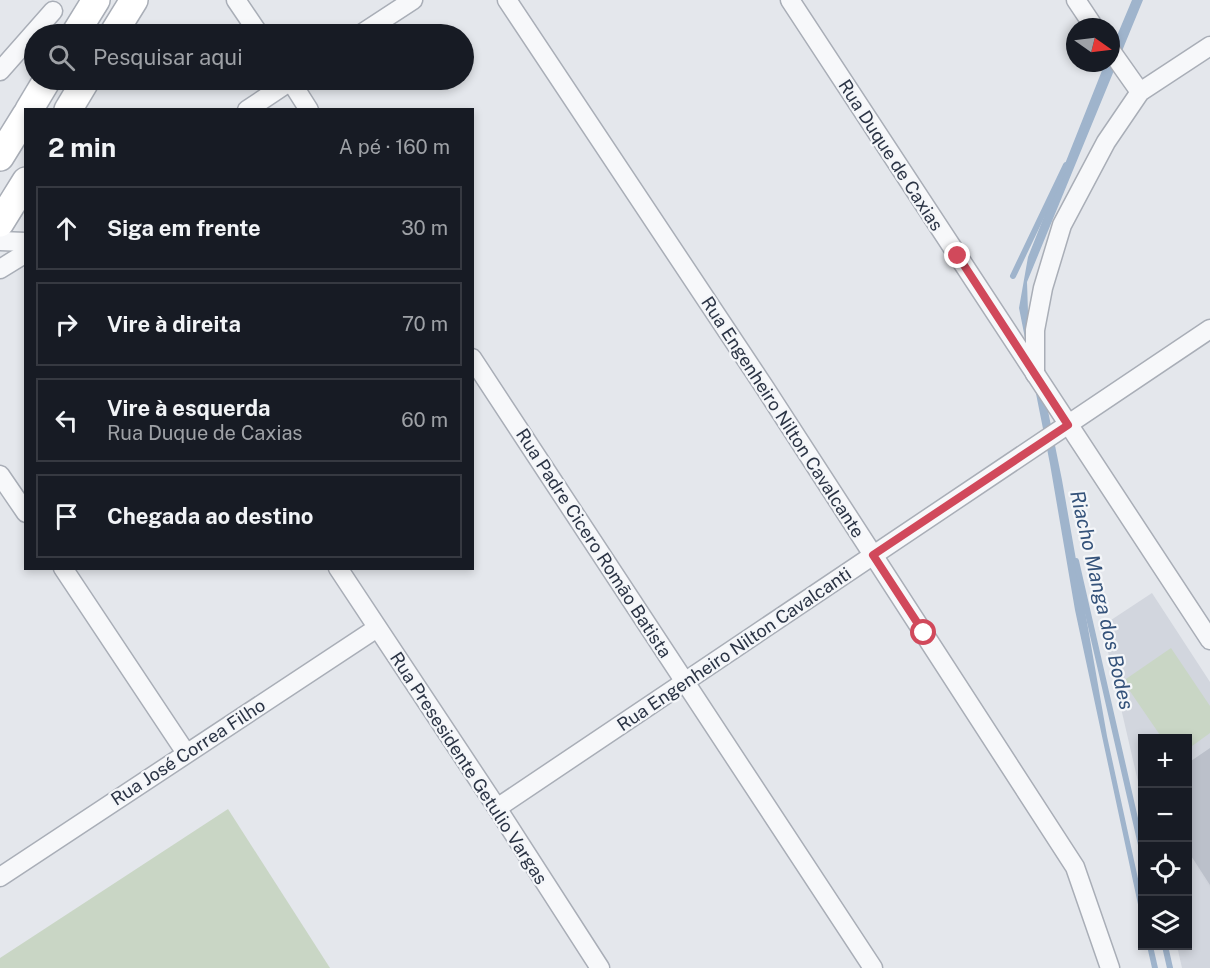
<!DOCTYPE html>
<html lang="pt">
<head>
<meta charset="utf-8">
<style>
  :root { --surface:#171b24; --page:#242831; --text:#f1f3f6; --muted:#9ea1a6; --line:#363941 }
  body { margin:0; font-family:"Public Sans",sans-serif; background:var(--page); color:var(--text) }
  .controls { position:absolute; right:18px; bottom:18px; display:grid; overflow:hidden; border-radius:0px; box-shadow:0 3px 9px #0003 }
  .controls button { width:54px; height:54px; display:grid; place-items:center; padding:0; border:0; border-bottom:2px solid var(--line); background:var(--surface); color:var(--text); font:30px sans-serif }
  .compass { position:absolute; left:1066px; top:18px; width:54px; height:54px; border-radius:50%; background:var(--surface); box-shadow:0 3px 9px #0003; rotate:104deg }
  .stop { position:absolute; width:18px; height:18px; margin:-14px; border:4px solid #d1495b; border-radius:50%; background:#fff }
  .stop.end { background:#d1495b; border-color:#fff; box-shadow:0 2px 6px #0008 }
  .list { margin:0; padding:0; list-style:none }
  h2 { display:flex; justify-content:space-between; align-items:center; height:78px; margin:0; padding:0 24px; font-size:26px }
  h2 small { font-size:20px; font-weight:400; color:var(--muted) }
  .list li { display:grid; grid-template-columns:39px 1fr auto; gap:18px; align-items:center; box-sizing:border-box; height:84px; margin:0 12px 12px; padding:0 12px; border:2px solid var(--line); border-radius:0px }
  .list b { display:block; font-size:22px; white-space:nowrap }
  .list p { margin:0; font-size:20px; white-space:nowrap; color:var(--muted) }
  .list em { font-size:20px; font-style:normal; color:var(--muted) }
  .icon { flex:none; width:33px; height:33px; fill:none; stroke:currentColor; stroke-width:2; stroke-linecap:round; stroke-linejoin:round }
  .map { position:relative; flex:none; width:1210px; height:968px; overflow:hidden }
  .search { position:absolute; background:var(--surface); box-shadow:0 3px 9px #0003; left:24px; top:24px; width:450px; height:66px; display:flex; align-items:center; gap:15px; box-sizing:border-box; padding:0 21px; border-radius:33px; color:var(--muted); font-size:22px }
  .panel { position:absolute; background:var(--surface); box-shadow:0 3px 9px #0003; left:24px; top:108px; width:450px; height:462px; border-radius:0px }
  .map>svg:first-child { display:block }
  .built { fill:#d2d6de }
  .green { fill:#c9d6c5 }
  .water { fill:#9fb4cc }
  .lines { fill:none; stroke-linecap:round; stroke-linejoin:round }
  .stream { stroke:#9fb4cc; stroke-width:6 }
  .building { fill:#bbc0ca; filter:url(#shadow) }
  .street-casing { stroke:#a9aeb7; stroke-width:21 }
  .secondary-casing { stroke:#a9aeb7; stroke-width:30 }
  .street { stroke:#f7f8fa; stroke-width:18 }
  .secondary { stroke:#fff; stroke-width:27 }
  .route { stroke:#d1495b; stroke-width:8 }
  .labels { text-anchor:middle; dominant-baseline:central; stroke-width:4.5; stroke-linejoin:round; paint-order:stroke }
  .street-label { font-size:18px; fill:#2b3445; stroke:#f4f6f9 }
  .water-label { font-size:20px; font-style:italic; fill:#34527a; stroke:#f4f6f9 }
</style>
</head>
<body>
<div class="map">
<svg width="1210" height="968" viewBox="0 0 1210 968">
  <defs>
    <filter id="shadow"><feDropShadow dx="5.5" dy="5.5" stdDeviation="1.5" flood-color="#0004"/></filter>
  </defs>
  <rect width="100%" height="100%" fill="#e4e7ec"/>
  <!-- built -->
  <polygon class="built" points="1152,593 1210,682 1210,968 1182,968 1177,946 1188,946 1188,738 1142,738 1142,799 1102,626"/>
  <!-- green -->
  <g class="green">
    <polygon points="1171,648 1210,706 1210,733 1188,749 1188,738 1162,738 1123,681"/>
    <polygon points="228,809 330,968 0,968 0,958"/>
  </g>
  <!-- water -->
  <g class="water">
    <polygon points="1132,0 1143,0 1027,282 1028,312 1062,480 1107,736 1142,897 1142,923 1075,610 1050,464 1019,308 1028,257 1105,63 1111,63 1111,50"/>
    <polygon points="1147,946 1153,946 1158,968 1152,968"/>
  </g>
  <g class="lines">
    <!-- stream -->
    <g class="stream">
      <polyline points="1013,276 1066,165"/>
      <polyline points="1076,561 1142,849"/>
      <polyline points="1165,946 1170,968"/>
    </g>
  </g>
  <!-- building -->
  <polygon class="building" points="1210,748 1210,885 1188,851 1188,763"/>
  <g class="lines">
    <!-- street casing -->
    <g class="street-casing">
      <g id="street">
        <polyline points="236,0 259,34"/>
        <polyline points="507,0 765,388 1075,867 1110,968"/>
        <polyline points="790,0 1210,640"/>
        <polyline points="1076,0 1094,27"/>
        <polyline points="361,34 413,0"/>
        <polyline points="1111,51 1140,92"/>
        <polyline points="0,71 53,11"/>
        <polyline points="290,80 309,110"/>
        <polyline points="247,110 292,80"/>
        <polyline points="0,241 26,242"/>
        <polyline points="0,269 26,253"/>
        <polyline points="472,358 873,968"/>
        <polyline points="1035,374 1035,330 1043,288 1062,225 1106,142 1140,92 1210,46"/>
        <polyline points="0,475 26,513"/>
        <polyline points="63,568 186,753"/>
        <polyline points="338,568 497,808 600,968"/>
        <polyline points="497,808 1210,329"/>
        <polyline points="0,877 377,628"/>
      </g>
    </g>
    <!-- secondary casing -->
    <g class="secondary-casing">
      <g id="secondary">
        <polyline points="75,34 96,0"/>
        <polyline points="113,34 134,0"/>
        <polyline points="29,110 47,80"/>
        <polyline points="68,110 86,80"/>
        <polyline points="0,157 26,115"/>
        <polyline points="0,223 26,181"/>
      </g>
    </g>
    <!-- street -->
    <use href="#street" class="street"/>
    <!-- secondary -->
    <use href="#secondary" class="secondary"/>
  </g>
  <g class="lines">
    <!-- route -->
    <polyline class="route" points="924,633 873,555 1068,425 958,256"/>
  </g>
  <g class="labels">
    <!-- street labels -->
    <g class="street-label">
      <text transform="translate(891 155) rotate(57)">Rua Duque de Caxias</text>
      <text transform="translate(783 417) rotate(57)">Rua Engenheiro Nilton Cavalcante</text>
      <text transform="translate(594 543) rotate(57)">Rua Padre Cicero Romão Batista</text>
      <text transform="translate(734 649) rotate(-34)">Rua Engenheiro Nilton Cavalcanti</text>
      <text transform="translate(188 752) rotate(-33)">Rua José Correa Filho</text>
      <text transform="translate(469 768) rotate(57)">Rua Presesidente Getulio Vargas</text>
    </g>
    <!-- water labels -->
    <g class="water-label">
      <text transform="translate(1102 600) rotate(77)">Riacho Manga dos Bodes</text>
    </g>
  </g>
</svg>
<div class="controls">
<button>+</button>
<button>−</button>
<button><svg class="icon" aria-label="locate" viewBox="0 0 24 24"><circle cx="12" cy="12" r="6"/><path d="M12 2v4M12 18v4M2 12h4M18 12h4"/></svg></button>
<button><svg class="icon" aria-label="layers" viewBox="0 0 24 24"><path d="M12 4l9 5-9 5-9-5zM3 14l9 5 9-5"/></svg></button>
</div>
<svg class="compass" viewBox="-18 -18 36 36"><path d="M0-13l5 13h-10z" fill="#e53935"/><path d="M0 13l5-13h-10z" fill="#9ea1a6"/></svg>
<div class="stop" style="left:924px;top:633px"></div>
<div class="stop end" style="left:958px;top:256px"></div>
<div class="search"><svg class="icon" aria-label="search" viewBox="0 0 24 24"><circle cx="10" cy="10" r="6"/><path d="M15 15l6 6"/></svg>Pesquisar aqui</div>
<section class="panel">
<h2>2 min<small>A pé · 160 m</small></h2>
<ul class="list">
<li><svg class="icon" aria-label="ahead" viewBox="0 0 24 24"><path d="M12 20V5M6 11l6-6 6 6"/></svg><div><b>Siga em frente</b></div><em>30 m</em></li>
<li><svg class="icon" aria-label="right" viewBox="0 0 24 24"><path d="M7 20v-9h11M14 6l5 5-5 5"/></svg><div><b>Vire à direita</b></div><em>70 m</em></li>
<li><svg class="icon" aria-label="left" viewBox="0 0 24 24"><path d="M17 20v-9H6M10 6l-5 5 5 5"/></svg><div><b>Vire à esquerda</b><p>Rua Duque de Caxias</p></div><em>60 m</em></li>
<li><svg class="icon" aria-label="arrive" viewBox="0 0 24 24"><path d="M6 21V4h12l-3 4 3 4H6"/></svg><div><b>Chegada ao destino</b></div></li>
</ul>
</section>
</div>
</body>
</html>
